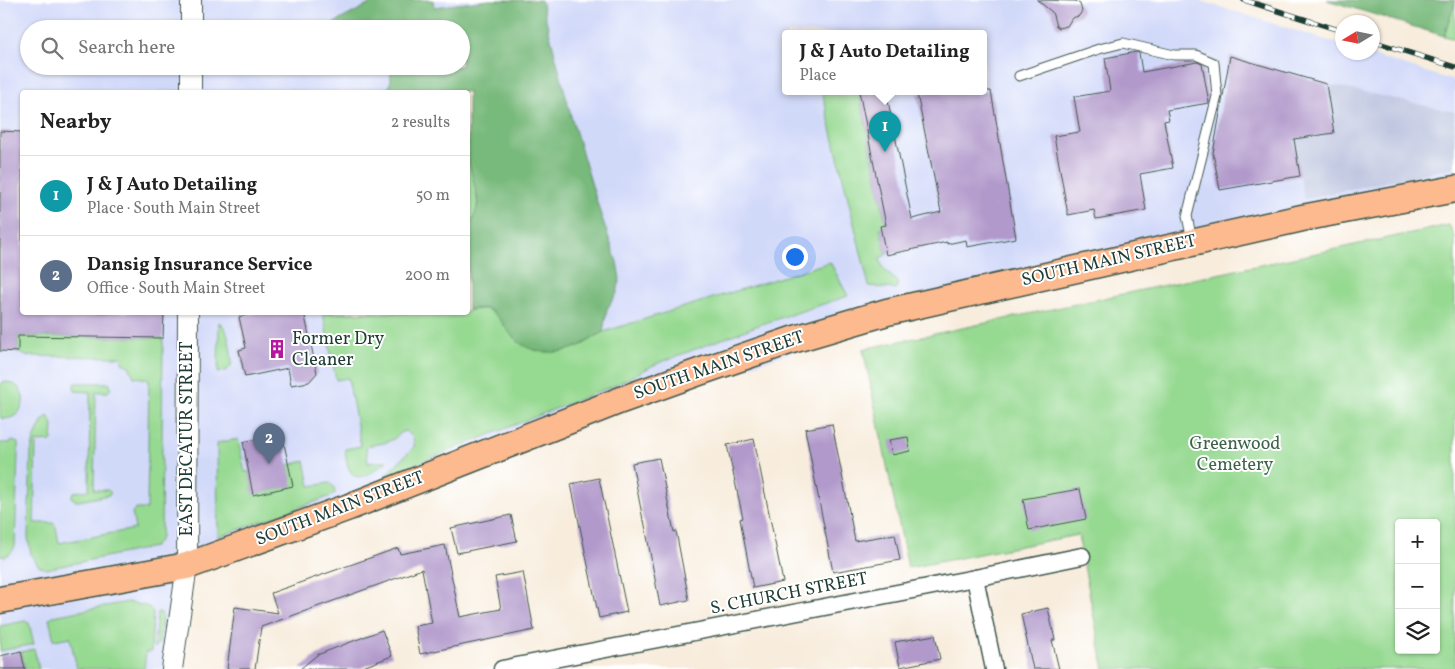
<!DOCTYPE html>
<html lang="en">
<head>
<meta charset="utf-8">
<style>
  :root { --surface:#fff; --page:#f6f6f6; --text:#222; --muted:#767676; --line:#e0e0e0; --accent:#7c3aed }
  body { margin:0; font-family:Vollkorn,serif; background:var(--page); color:var(--text) }
  .controls { position:absolute; right:15px; bottom:15px; display:grid; overflow:hidden; border-radius:5px; box-shadow:0 1px 4px #0004 }
  .controls button { width:45px; height:45px; display:grid; place-items:center; padding:0; border:0; border-bottom:1px solid var(--line); background:var(--surface); color:var(--text); font:25px sans-serif }
  .compass { position:absolute; left:1335px; top:15px; width:45px; height:45px; border-radius:50%; background:var(--surface); box-shadow:0 1px 4px #0004; rotate:260deg }
  .you { position:absolute; left:794px; top:256px; width:18px; height:18px; margin:-12px; border:4px solid #fff; border-radius:50%; background:#1a73e8; box-shadow:0 0 0 8px #1a73e833 }
  .badge { display:grid; place-items:center; width:32px; height:32px; border-radius:50%; background:var(--accent); color:#fff; font-size:16px; font-weight:700 }
  .pin { position:absolute; translate:-50% -41px; filter:drop-shadow(0 1px 2px #0008) }
  .pin::after { content:''; position:absolute; top:26px; width:18px; height:15px; background:inherit; clip-path:polygon(0 0,100% 0,50% 100%) }
  .popup { position:absolute; left:782px; top:30px; width:205px; height:65px; box-sizing:border-box; display:grid; place-content:center; border-radius:5px; background:var(--surface); filter:drop-shadow(0 1px 4px #0005); font-size:16px; white-space:nowrap; color:var(--muted) }
  .popup b { font-size:19px; color:var(--text) }
  .popup::after { content:''; position:absolute; left:50%; top:100%; margin-left:-10px; border:10px solid transparent; border-top-color:var(--surface) }
  .list { margin:0; padding:0; list-style:none }
  h2 { display:flex; justify-content:space-between; align-items:center; height:65px; margin:0; padding:0 20px; font-size:21px }
  h2 small { font-size:16px; font-weight:400; color:var(--muted) }
  .list li { display:grid; grid-template-columns:32px 1fr auto; gap:15px; align-items:center; box-sizing:border-box; height:80px; padding:0 20px; border-top:1px solid var(--line) }
  .list b { display:block; font-size:19px; white-space:nowrap }
  .list p { margin:0; font-size:16px; white-space:nowrap; color:var(--muted) }
  .list em { font-size:16px; font-style:normal; color:var(--muted) }
  .icon { flex:none; width:28px; height:28px; fill:none; stroke:currentColor; stroke-width:2; stroke-linecap:round; stroke-linejoin:round }
  .map { position:relative; flex:none; width:1455px; height:669px; overflow:hidden }
  .search { position:absolute; background:var(--surface); box-shadow:0 1px 4px #0004; left:20px; top:20px; width:450px; height:55px; display:flex; align-items:center; gap:12px; box-sizing:border-box; padding:0 18px; border-radius:28px; color:var(--muted); font-size:19px }
  .panel { position:absolute; background:var(--surface); box-shadow:0 1px 4px #0004; left:20px; top:90px; width:450px; height:225px; border-radius:5px }
  .map>svg:first-child { display:block }
  .built { fill:#d1d9f9; fill-rule:evenodd }
  .industrial { fill:#bbc3de }
  .green { fill:#96d991; stroke:#5a8b62; fill-rule:evenodd }
  .forest { fill:#78b97b; stroke:#4c7b58 }
  .building { fill:#b199cb }
  .lines { fill:none; stroke-linecap:round; stroke-linejoin:round }
  .service-casing { stroke:#40574d; stroke-width:11 }
  .minor-casing { stroke:#40574d; stroke-width:19 }
  .tertiary-casing { stroke:#40574d; stroke-width:22 }
  .primary-casing { stroke:#40574d; stroke-width:29 }
  .service { stroke:#fff; stroke-width:9 }
  .minor { stroke:#fff; stroke-width:16 }
  .tertiary { stroke:#fff; stroke-width:20 }
  .primary { stroke:#fcba8e; stroke-width:26 }
  .rail-casing { stroke:#1f3d34; stroke-width:5.5 }
  .rail { stroke:#fff; stroke-width:4; stroke-dasharray:11; stroke-linecap:butt }
  .labels { text-anchor:middle; dominant-baseline:central; stroke-width:4; stroke-linejoin:round; paint-order:stroke }
  .street-label { font-size:18px; fill:#1f3d34; stroke:#fff }
  .poi-label { font-size:18px; fill:#1f3d34; stroke:#fff; text-anchor:start }
  .park-label { font-size:18px; fill:#3d644b; stroke:#fff }
</style>
</head>
<body>
<div class="map">
<svg width="1455" height="669" viewBox="0 0 1455 669">
  <rect width="100%" height="100%" fill="#fff"/>
  <filter id="ink" filterUnits="userSpaceOnUse"><feTurbulence type="fractalNoise" baseFrequency=".02" numOctaves="2"/><feDisplacementMap in="SourceGraphic" scale="10" xChannelSelector="R" yChannelSelector="G"/><feConvolveMatrix kernelMatrix="1 2 1 2 8 2 1 2 1" color-interpolation-filters="sRGB"/></filter>
  <filter id="wash" filterUnits="userSpaceOnUse"><feTurbulence type="fractalNoise" baseFrequency=".0096" numOctaves="4" result="noise"/><feDisplacementMap in="SourceGraphic" scale="20" xChannelSelector="R" yChannelSelector="G"/><feGaussianBlur stdDeviation="1.12" result="paint"/><feColorMatrix in="noise" values="0 0 0 0 0 0 0 0 0 0 0 0 0 0 0 0 0 1.4 0 .05"/><feComposite in="paint" operator="in"/></filter>
  <g filter="url(#wash)">
    <rect width="100%" height="100%" fill="#f8eddd"/>
    <!-- built -->
    <path class="built" d="M0 0H1198L1342 45V52L1365 53 1455 81V181L1031 270 179 561 166 669H0ZM29 29H461V66H29ZM786 33H984V91H786ZM22 92H468V312H22Z"/>
    <!-- industrial -->
    <polygon class="industrial" points="1326,84 1455,112 1455,167 1304,199 1294,139 1334,133"/>
    <!-- green -->
    <g class="green">
      <polygon points="1455,2 1455,39 1444,36"/>
      <path d="M822 91H859L886 225 880 227 886 255 880 258C882 272 889 272 897 282V287L894 289 869 286Z"/>
      <path d="M468 157C471 163 471 170 473 176 476 195 483 210 468 226Z"/>
      <path d="M1449 225 1455 237V669H1104L1078 535 908 568 863 349ZM1399 523H1436V650H1399Z"/>
      <path d="M830 262 848 296 759 325 656 364 613 386 383 477 414 447C415 439 412 435 405 431 399 433 399 435 395 438 387 444 375 444 366 446L368 463 387 461C377 469 355 489 348 466 346 461 346 455 345 449L361 446 348 378 336 380 323 313 468 312V310L487 309 498 317 514 338 582 345 603 332Z"/>
      <path d="M219 322C230 329 230 349 232 361 231 370 226 371 218 373Z"/>
      <polygon points="18,336 163,338 161,538 154,547 46,569 38,565 31,554 28,538 31,453 34,439 43,420 48,416 49,417 53,424 52,441 36,442 34,523 53,523 56,527 59,543 135,529 132,512 135,509 147,509 149,379 134,377 129,366 122,363 122,357 26,356 18,352"/>
      <path d="M6 382C33 385 26 424 0 418V383Z"/>
      <polygon points="75,383 107,383 110,384 111,389 108,392 96,392 94,490 108,490 111,493 109,495 79,501 76,501 72,498 72,494 74,492 89,490 90,392 75,391 74,386"/>
      <polygon points="238,439 245,472 249,472 254,494 292,486 288,465 305,461 310,486 330,483 334,487 335,493 331,496 218,537 217,443"/>
      <path d="M13 441 18 443V452L15 546C12 553 9 557 0 556V443H9Z"/>
      <polygon points="128,602 149,607 153,612 151,652 146,652 144,669 77,669 70,637 54,640 49,619 53,616"/>
      <polygon points="157,612 161,613 162,616 159,644 154,648"/>
      <polygon points="25,621 29,623 34,644 0,651 0,626"/>
      <polygon points="34,649 39,669 25,669 21,652"/>
    </g>
    <!-- forest -->
    <g class="forest">
      <path d="M377 0H433L434 7 489 0H541L571 116 600 212 617 262 620 279 617 293 607 309 603 332C592 339 580 347 568 350 549 355 527 352 513 337 505 329 499 313 487 309 482 307 473 309 468 310V226L473 220 476 211 478 201 468 157V92H387L391 80 390 66H461V29H329L334 23Z"/>
      <polygon points="1327,0 1455,0 1455,2 1444,36"/>
    </g>
    <g id="blocks">
      <!-- building -->
      <g class="building">
        <polygon points="1037,0 1075,1 1080,4 1082,11 1079,16 1072,18 1067,26 1059,28 1056,26 1052,12"/>
        <polygon points="1136,52 1139,53 1142,72 1197,62 1202,64 1209,103 1167,110 1169,120 1164,121 1173,168 1140,174 1146,210 1096,219 1094,210 1068,215 1054,136 1080,132 1074,97 1110,91 1105,58"/>
        <polygon points="1230,56 1326,84 1334,133 1294,139 1300,176 1220,190 1213,153"/>
        <polygon points="859,91 886,91 912,219 941,212 917,94 934,91 991,91 1016,238 967,247 966,240 947,244 947,242 886,255 880,226 886,225"/>
        <polygon points="0,131 22,132 22,312 164,312 163,338 18,336 18,352 0,351"/>
        <polygon points="259,312 304,312 317,373 309,382 291,385 288,368 245,377 239,350 246,348 239,317"/>
        <polygon points="832,424 855,541 895,534 900,560 833,572 805,429"/>
        <polygon points="282,434 293,486 253,495 243,442"/>
        <polygon points="908,437 910,451 892,455 889,440"/>
        <polygon points="754,439 783,582 753,588 740,519 743,518 727,445"/>
        <polygon points="659,458 674,532 676,531 689,600 660,606 644,520 643,520 632,463"/>
        <polygon points="599,478 627,612 599,618 571,484"/>
        <polygon points="1080,489 1086,519 1029,530 1023,499"/>
        <polygon points="511,515 517,541 457,553 451,528"/>
        <polygon points="445,545 460,617 501,609 495,577 523,572 534,630 420,654 415,626 432,623 422,569 261,627 255,669 227,669 235,607 278,613 271,593 398,548 400,554"/>
        <polygon points="1048,608 1055,640 1052,640 1059,669 1033,669 1021,614"/>
        <polygon points="382,630 392,656 358,669 300,669 317,655"/>
        <polygon points="935,635 940,659 900,667 895,642"/>
        <polygon points="21,651 25,669 0,669 0,656"/>
      </g>
    </g>
  </g>
  <g filter="url(#ink)">
    <use href="#blocks" fill-opacity="0" stroke="#40574d" stroke-width="1"/>
    <g class="lines">
      <!-- service casing -->
      <g class="service-casing">
        <polyline id="service" points="1019,76 1099,49 1123,43 1174,55 1196,55 1214,63 1217,96 1187,216 1192,240"/>
      </g>
      <!-- minor casing -->
      <g class="minor-casing">
        <g id="minor">
          <polyline points="975,578 994,669"/>
          <polyline points="502,669 975,578 1082,556"/>
        </g>
      </g>
      <!-- tertiary casing -->
      <g class="tertiary-casing">
        <g id="tertiary">
          <polyline points="191,0 191,29"/>
          <polyline points="191,66 191,92"/>
          <polyline points="172,669 187,566 188,312"/>
        </g>
      </g>
      <!-- primary casing -->
      <g class="primary-casing">
        <polyline id="primary" points="0,600 187,566 349,507 621,400 699,372 792,340 887,312 1302,218 1455,189"/>
      </g>
      <!-- service -->
      <use href="#service" class="service"/>
      <!-- minor -->
      <use href="#minor" class="minor"/>
      <!-- tertiary -->
      <use href="#tertiary" class="tertiary"/>
      <!-- primary -->
      <use href="#primary" class="primary"/>
      <!-- rail casing -->
      <g class="rail-casing">
        <g id="rail">
          <polyline points="1244,0 1342,31"/>
          <polyline points="1372,41 1455,67"/>
        </g>
      </g>
      <!-- rail -->
      <use href="#rail" class="rail"/>
    </g>
  </g>
  <!-- icons -->
  <defs>
    <g id="building-bare" transform="scale(1.5)"><path d="M-4-6H4V6H1V3H-1V6H-4ZM-2.5-4.3h1.7v1.8h-1.7ZM.8-4.3h1.7v1.8H.8ZM-2.5-1h1.7V.8h-1.7ZM.8-1h1.7V.8H.8Z" fill="#b5179e" stroke="#fff" stroke-width="2.5" paint-order="stroke"/></g>
  </defs>
  <g fill-rule="evenodd">
    <use href="#building-bare" x="277" y="349"/>
  </g>
  <g class="labels">
    <!-- street labels -->
    <g class="street-label">
      <text transform="translate(1109 261) rotate(-13)">SOUTH MAIN STREET</text>
      <text transform="translate(719 366) rotate(-19)">SOUTH MAIN STREET</text>
      <text transform="translate(187 439) rotate(-90)">EAST DECATUR STREET</text>
      <text transform="translate(340 509) rotate(-21)">SOUTH MAIN STREET</text>
      <text transform="translate(789 594) rotate(-11)">S. CHURCH STREET</text>
    </g>
    <!-- poi labels -->
    <g class="poi-label">
      <text x="292" y="339">Former Dry<tspan x="292" dy="21">Cleaner</tspan></text>
    </g>
    <!-- park labels -->
    <g class="park-label">
      <text x="1235" y="444">Greenwood<tspan x="1235" dy="21">Cemetery</tspan></text>
    </g>
  </g>
</svg>
<div class="controls">
<button>+</button>
<button>−</button>
<button><svg class="icon" aria-label="layers" viewBox="0 0 24 24"><path d="M12 4l9 5-9 5-9-5zM3 14l9 5 9-5"/></svg></button>
</div>
<svg class="compass" viewBox="-18 -18 36 36"><path d="M0-13l5 13h-10z" fill="#e53935"/><path d="M0 13l5-13h-10z" fill="#767676"/></svg>
<div class="you"></div>
<div class="pin badge" style="left:885px;top:152px;background:#0f9aa8">1</div>
<div class="popup"><b>J &amp; J Auto Detailing</b>Place</div>
<div class="pin badge" style="left:269px;top:464px;background:#5c6f8a">2</div>
<div class="search"><svg class="icon" aria-label="search" viewBox="0 0 24 24"><circle cx="10" cy="10" r="6"/><path d="M15 15l6 6"/></svg>Search here</div>
<section class="panel">
<h2>Nearby<small>2 results</small></h2>
<ul class="list">
<li><span class="badge" style="background:#0f9aa8">1</span><div><b>J &amp; J Auto Detailing</b><p>Place · South Main Street</p></div><em>50 m</em></li>
<li><span class="badge" style="background:#5c6f8a">2</span><div><b>Dansig Insurance Service</b><p>Office · South Main Street</p></div><em>200 m</em></li>
</ul>
</section>
</div>
</body>
</html>
